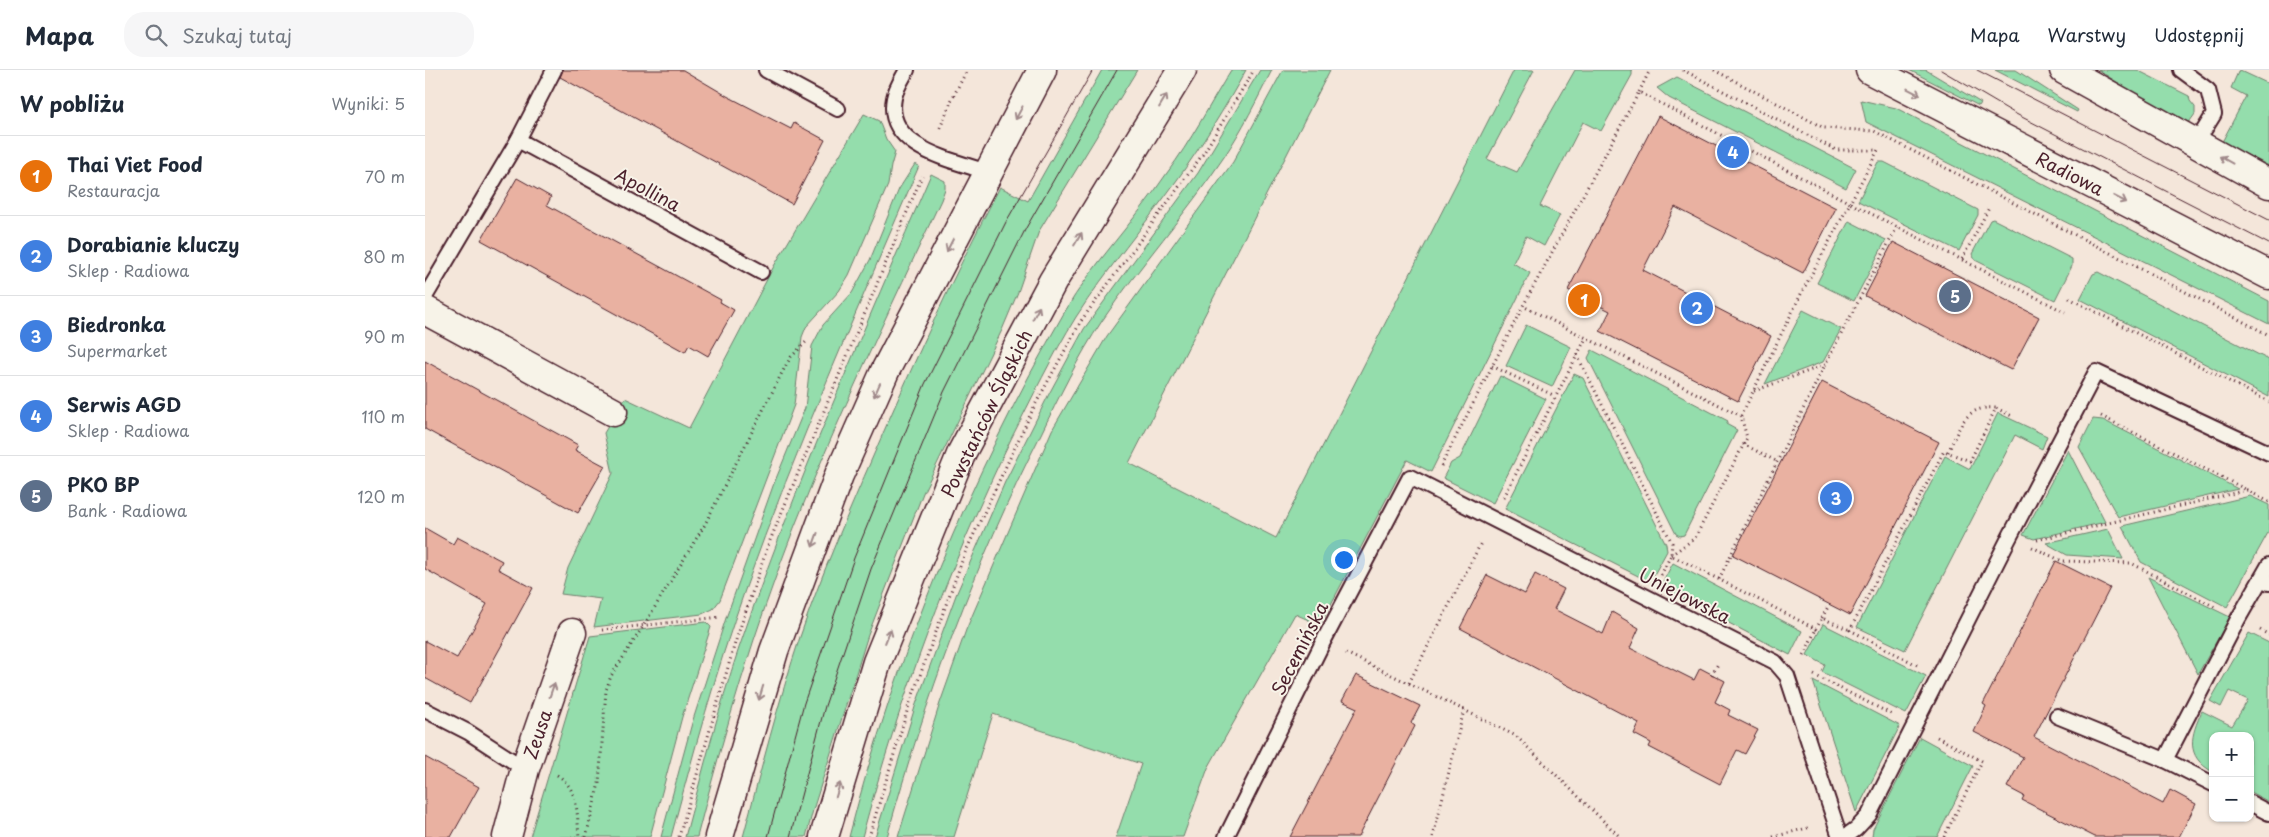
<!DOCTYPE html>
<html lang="pl">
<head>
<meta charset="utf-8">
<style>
  :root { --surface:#fff; --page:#f6f6f7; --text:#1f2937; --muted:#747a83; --line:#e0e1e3; --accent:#c8321e }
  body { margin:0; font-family:"Playpen Sans",sans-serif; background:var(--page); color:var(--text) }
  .controls { position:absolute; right:15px; bottom:15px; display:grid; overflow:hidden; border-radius:10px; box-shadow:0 1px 4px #0004 }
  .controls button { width:45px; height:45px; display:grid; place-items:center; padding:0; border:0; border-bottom:1px solid var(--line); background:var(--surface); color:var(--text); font:25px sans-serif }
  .you { position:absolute; left:918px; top:489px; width:18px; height:18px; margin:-12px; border:4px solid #fff; border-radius:50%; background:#1a73e8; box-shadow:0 0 0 8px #1a73e833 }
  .badge { display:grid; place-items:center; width:32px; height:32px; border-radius:50%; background:var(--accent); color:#fff; font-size:16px; font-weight:700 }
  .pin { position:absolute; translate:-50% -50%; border:2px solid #fff; box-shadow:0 1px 5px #0006 }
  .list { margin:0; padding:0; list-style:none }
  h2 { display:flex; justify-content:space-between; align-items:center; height:65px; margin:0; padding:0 20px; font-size:21px }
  h2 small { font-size:16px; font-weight:400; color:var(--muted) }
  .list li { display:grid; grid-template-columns:32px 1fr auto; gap:15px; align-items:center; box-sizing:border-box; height:80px; padding:0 20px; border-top:1px solid var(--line) }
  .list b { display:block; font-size:19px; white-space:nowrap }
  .list p { margin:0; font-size:16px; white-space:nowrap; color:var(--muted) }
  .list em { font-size:16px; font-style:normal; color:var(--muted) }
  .icon { flex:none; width:28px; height:28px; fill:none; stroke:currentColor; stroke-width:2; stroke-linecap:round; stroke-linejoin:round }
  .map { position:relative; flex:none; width:1844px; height:767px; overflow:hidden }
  header { display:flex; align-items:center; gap:30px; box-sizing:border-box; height:70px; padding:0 25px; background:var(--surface); border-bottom:1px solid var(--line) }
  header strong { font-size:24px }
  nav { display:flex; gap:28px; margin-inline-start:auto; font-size:18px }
  .search { width:350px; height:45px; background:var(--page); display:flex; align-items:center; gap:12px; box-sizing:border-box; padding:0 18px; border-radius:20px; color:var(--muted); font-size:19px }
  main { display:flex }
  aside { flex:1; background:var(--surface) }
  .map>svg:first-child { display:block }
  .green { fill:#94ddac; stroke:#6f7e6c }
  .building { fill:#e9b1a1; stroke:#4a1f2b }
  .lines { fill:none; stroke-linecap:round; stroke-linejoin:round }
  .lane-casing { stroke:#4a1f2b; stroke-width:18 }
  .street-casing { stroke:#4a1f2b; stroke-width:31 }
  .secondary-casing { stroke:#4a1f2b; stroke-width:31 }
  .path { stroke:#4a1f2b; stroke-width:3; stroke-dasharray:1 4; stroke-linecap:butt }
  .lane { stroke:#f7f3e8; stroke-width:14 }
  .street { stroke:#f7f3e8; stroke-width:28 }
  .secondary { stroke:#f7f3e8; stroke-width:28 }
  .tram { stroke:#4a1f2b; stroke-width:1 }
  .oneway { stroke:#a0898a }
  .labels { text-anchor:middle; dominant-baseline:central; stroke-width:4; stroke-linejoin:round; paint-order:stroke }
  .street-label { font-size:18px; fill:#4a1f2b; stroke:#f7f3e8 }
</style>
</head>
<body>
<header>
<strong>Mapa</strong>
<div class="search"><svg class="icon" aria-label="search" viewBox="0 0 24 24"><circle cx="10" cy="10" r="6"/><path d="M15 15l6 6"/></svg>Szukaj tutaj</div>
<nav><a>Mapa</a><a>Warstwy</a><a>Udostępnij</a></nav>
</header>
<main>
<aside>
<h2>W pobliżu<small>Wyniki: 5</small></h2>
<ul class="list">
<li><span class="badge" style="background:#e8710a">1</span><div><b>Thai Viet Food</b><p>Restauracja</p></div><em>70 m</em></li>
<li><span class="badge" style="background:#3f7fe0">2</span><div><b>Dorabianie kluczy</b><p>Sklep · Radiowa</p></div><em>80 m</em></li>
<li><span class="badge" style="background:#3f7fe0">3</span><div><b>Biedronka</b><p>Supermarket</p></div><em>90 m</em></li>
<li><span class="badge" style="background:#3f7fe0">4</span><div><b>Serwis AGD</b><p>Sklep · Radiowa</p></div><em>110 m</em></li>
<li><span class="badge" style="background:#5c6f8a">5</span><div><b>PKO BP</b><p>Bank · Radiowa</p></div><em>120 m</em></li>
</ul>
</aside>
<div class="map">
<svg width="1844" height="767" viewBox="0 0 1844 767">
  <rect width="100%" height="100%" fill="#f4e6da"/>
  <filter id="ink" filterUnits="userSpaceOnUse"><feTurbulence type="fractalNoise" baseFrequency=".02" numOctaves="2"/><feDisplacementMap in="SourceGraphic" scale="10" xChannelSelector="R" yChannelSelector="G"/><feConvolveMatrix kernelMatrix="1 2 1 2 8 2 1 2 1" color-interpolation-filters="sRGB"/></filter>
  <g filter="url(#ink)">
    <!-- green -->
    <g class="green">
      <path d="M677 0H712L614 161 593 222 577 260 498 423 443 565 388 740 381 767H318C336 700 353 633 375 567 396 505 423 444 449 384 488 294 529 204 575 117L603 131Z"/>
      <path d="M806 0H821C800 38 777 75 752 110 719 156 682 199 651 247 627 286 607 328 586 369 524 496 474 630 437 767H424C470 587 546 404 639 243 668 193 710 151 742 103 766 71 785 34 806 0Z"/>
      <path d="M835 0H847C832 30 817 60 799 87 761 144 715 195 677 251 653 287 634 327 615 366 550 494 500 629 462 767H450L490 637 531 525 580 412 625 322 659 259 773 103Z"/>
      <polygon points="858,0 905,0 704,393 851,468 1089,0 1109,0 1062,89 1092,102 1150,0 1207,0 1207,5 1176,61 1158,52 1115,136 1135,145 1119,176 1101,166 1088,193 1105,203 1006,402 982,390 895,555 870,544 783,698 758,767 691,767 716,694 568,644 529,767 473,767 515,633 541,560 627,360 682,266 808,92"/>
      <polygon points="1484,0 1501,0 1556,33 1554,36"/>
      <polygon points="1570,0 1591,0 1653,40 1652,42"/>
      <polygon points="1673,0 1712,0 1764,26 1765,31 1770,37 1770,44 1765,51 1756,53"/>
      <polygon points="1814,0 1844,14 1844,96 1797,72 1821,26 1806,18"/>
      <polygon points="1252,7 1431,99 1421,118 1244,28 1232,18"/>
      <polygon points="1436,30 1471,38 1844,231 1844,254 1441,52"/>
      <polygon points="439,44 454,51 461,69 470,82 466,96 463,115 424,205 414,221 381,257 377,267 369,335 295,530 288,539 277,544 169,557 176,529 136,524 143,498 188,403 179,363 200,328 264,358 349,196"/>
      <polygon points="1453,92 1459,92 1553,140 1553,145 1534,181 1433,131"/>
      <path d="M490 94 494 96C434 236 371 377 320 520 291 601 268 684 246 767H236L267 653 301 548 348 416 380 338 387 276 398 255 427 223 445 190 474 119Z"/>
      <path d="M506 104 520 111V119L516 130C465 239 413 346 369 458 330 558 299 662 272 767H260C277 704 293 640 314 578 369 417 439 260 506 104Z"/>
      <polygon points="1568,149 1647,189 1647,196 1630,230 1550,190 1547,184 1565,150"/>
      <polygon points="1424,151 1461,170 1429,231 1392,213"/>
      <polygon points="1673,202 1844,290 1844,327 1655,229 1668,204"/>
      <polygon points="1378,240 1416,259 1398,292 1340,314"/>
      <polygon points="1101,255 1146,277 1127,317 1081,296"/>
      <polygon points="1167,280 1303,351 1301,354 1312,360 1259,465 1255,466 1251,464 1163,288"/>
      <polygon points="1149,304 1158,308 1241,474 1242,481 1225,512 1080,439"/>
      <polygon points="1075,306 1121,329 1068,433 1018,408 1026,393 1035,388"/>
      <polygon points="1573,343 1622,366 1617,379 1590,365 1480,580 1432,557 1520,386 1545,399"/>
      <polygon points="1668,349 1678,350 1813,419 1693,447 1654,377"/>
      <polygon points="1643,380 1680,452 1609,469 1598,465"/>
      <polygon points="1825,426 1844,435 1844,461 1802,537 1716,492 1697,456"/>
      <polygon points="1683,459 1698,489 1642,485 1621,473"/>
      <polygon points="1248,493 1377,561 1365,585 1235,517"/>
      <polygon points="1723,507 1805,547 1773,604"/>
      <polygon points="281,552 286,557 257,647 225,767 105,767 165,566"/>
      <polygon points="1398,554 1501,606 1481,644 1397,602 1400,595 1382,585"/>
      <path d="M1824 563 1844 573V732L1825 722V666H1788V702C1759 686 1766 665 1777 641L1807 656 1823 630 1804 621 1796 637 1785 631Z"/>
      <polygon points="1388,611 1475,656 1431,742"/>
      <polygon points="1495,667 1548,696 1512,767 1447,767 1448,759"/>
    </g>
    <!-- building -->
    <g class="building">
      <polygon points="138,0 258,0 302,26 366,59 369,53 400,70 367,134 135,7"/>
      <polygon points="1233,46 1411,138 1378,203 1250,137 1218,200 1346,266 1313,331 1175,261 1185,241 1143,220"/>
      <polygon points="92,108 126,127 122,135 296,230 295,232 309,240 283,286 264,275 260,282 56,170"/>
      <polygon points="1468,172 1614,247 1586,300 1440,226"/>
      <polygon points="0,291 153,375 150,380 180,396 153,443 0,359"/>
      <polygon points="1397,312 1514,372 1425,545 1308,485"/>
      <polygon points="0,458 28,474 32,467 77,491 73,499 108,518 45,633 0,608 0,571 32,588 62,534 0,499"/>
      <polygon points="1631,491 1685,518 1609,667 1738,734 1745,720 1771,734 1754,767 1670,767 1597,730 1599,726 1582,717 1598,687 1549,662 1561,636 1558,634"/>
      <polygon points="1110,504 1139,519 1129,539 1178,564 1187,542 1214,558 1205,578 1269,610 1275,598 1300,611 1290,632 1305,640 1303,645 1333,660 1320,684 1312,680 1295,714 1224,677 1226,673 1209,664 1214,653 1035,558 1062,505 1100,524"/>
      <polygon points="931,605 995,636 986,653 990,656 933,767 865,767 932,638 917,631"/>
      <polygon points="0,687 54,717 26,767 0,767"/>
    </g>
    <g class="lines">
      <!-- lane casing -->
      <g class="lane-casing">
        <g id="lane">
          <polyline points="341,0 413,39"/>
          <path d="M482 0C477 9 471 18 469 28 459 78 528 90 562 102"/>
          <polyline points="1756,0 1783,20 1789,44 1771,73"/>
          <polyline points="93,70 336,202"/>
          <polyline points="0,227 93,70 129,0"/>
          <polyline points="1844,513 1836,509 1844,495"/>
          <polyline points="0,640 43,662 100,699"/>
          <polyline points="1632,646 1740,690"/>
          <polyline points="1788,714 1740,690 1813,549 1836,509"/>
          <polyline points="1825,733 1844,743"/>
          <polyline points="801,767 898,572 985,407 1350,592 1362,606 1415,767"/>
          <polyline points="1420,767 1431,759 1444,745 1583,470 1671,302 1844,383"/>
        </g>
      </g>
      <!-- street casing -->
      <g class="street-casing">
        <g id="street">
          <polyline points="0,240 188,342"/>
          <polyline points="82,767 100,699 147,563"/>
        </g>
      </g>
      <!-- secondary casing -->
      <g class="secondary-casing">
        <g id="secondary">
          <polyline points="1445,0 1844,205"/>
          <polyline points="1639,0 1844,114"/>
          <polyline points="294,767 349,581 414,405 460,301 617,0"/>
          <polyline points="399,767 452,592 537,382 628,211 757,0"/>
        </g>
      </g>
      <!-- path -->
      <g class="path">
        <polyline points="1258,0 1411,80 1453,80 1425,133 1214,22 1098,236 1316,346"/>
        <polyline points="1289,0 1399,58 1449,61 1844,265"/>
        <polyline points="1214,22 1225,0"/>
        <polyline points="515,58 528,27 542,0"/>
        <polyline points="1537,189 1564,138"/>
        <polyline points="1644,228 1844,332"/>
        <polyline points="1152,285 1247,473 1246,485"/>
        <polyline points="1067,296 1130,326"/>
        <polyline points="1329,321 1400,295 1472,157"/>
        <polyline points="1676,346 1822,420"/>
        <polyline points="1318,374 1353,392"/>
        <path d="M1523 382C1535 358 1539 335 1571 338"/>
        <polyline points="1016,396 1098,236"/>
        <polyline points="1079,427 1161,268"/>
        <polyline points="1612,470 1822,420 1844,432"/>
        <polyline points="1607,477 1637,491 1706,493 1792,538"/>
        <polyline points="1246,485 1270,468 1322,368 1316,346 1377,222 1425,133 1640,242"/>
        <polyline points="1236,505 1246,485 1391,559 1397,548 1425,560"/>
        <polyline points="1294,509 1400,295"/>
        <polyline points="1397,548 1404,535"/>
        <polyline points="177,560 296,547"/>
        <polyline points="1835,560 1844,565"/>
        <polyline points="921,583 1039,640"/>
        <polyline points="1379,585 1391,559"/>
        <polyline points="1492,595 1425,560 1519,381 1545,391 1571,338 1587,346"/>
        <polyline points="1287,605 1294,592"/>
        <polyline points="1389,605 1466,644"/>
        <polyline points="984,613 1057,471"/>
        <polyline points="1512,667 1557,691 1519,767"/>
        <path d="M132 705C154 718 152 745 154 767"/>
        <polyline points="161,767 174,713 181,620 186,606 219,555 279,456 360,297 366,287 382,271"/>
        <polyline points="254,767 310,573 344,473 497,106"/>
        <polyline points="444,767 483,638 540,483 609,337 656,251 778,84 829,0"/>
        <polyline points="1008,767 1039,640 1091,666 1195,767"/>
        <polyline points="1348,767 1386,757"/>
      </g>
      <!-- lane -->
      <use href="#lane" class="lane"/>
      <!-- street -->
      <use href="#street" class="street"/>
      <!-- secondary -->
      <use href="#secondary" class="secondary"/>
      <!-- tram -->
      <g class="tram">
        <polyline points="1516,0 1589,43 1844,174"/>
        <polyline points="1552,0 1844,150"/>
        <polyline points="343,767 379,633 429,488 500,314 581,152 668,0"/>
        <polyline points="365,767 400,636 446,499 519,322 601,158 692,0"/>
      </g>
    </g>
    <!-- one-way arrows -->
    <defs><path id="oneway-shaft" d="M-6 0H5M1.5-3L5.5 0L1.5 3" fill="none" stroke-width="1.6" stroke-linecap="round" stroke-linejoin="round" transform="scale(1.25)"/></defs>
    <g class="oneway">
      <use href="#oneway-shaft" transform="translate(1489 22) rotate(27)"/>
      <use href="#oneway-shaft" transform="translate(738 31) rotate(-59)"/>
      <use href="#oneway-shaft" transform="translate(594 43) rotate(118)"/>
      <use href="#oneway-shaft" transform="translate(1801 90) rotate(-151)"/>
      <use href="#oneway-shaft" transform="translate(1695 129) rotate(27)"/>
      <use href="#oneway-shaft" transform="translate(653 169) rotate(-59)"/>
      <use href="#oneway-shaft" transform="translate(525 175) rotate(117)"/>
      <use href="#oneway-shaft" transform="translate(611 243) rotate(-62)"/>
      <use href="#oneway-shaft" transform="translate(452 320) rotate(114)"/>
      <use href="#oneway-shaft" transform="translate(390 470) rotate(110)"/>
      <use href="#oneway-shaft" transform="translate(463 566) rotate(-68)"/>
      <use href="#oneway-shaft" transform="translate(127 620) rotate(-71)"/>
      <use href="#oneway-shaft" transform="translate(336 623) rotate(107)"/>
      <use href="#oneway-shaft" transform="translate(413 720) rotate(-73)"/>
    </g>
  </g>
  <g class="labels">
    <!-- street labels -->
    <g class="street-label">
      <text transform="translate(1645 103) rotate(27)">Radiowa</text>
      <text transform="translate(223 119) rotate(28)">Apollina</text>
      <text transform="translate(561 343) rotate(-64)">Powstańców Śląskich</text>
      <text transform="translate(1260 525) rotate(27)">Uniejowska</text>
      <text transform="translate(874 578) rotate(-63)">Secemińska</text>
      <text transform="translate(112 664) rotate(-71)">Zeusa</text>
    </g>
  </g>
</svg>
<div class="controls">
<button>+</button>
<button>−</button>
</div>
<div class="you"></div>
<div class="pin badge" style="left:1159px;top:230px;background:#e8710a">1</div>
<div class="pin badge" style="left:1272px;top:238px;background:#3f7fe0">2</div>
<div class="pin badge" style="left:1411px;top:428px;background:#3f7fe0">3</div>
<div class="pin badge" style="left:1308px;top:82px;background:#3f7fe0">4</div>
<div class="pin badge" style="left:1530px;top:226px;background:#5c6f8a">5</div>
</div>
</main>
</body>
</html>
